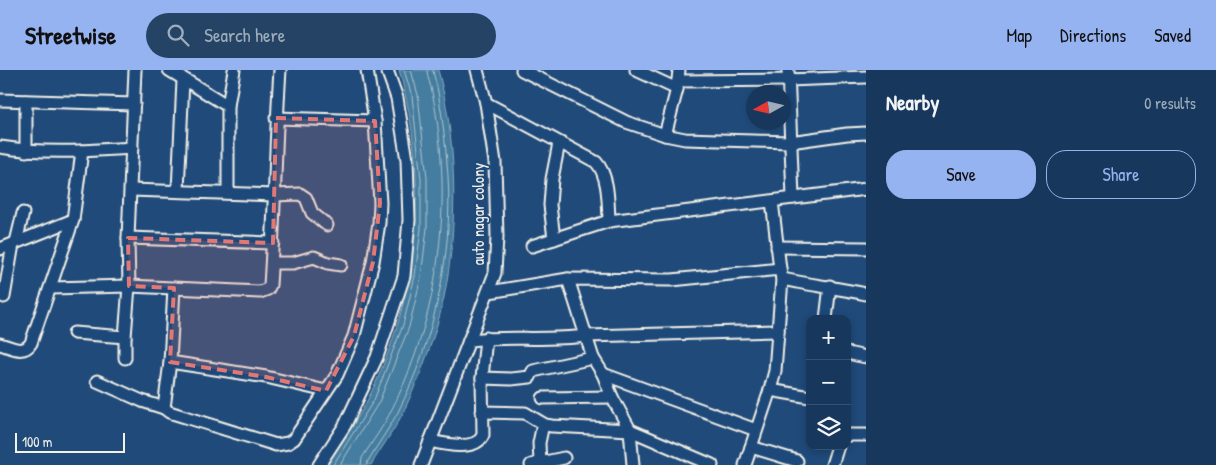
<!DOCTYPE html>
<html lang="en">
<head>
<meta charset="utf-8">
<style>
  :root { --surface:#17385c; --page:#244365; --text:#f1f3f6; --muted:#9eacbb; --line:#365272; --accent:#95b2f1 }
  body { margin:0; font-family:"Patrick Hand",sans-serif; background:var(--page); color:var(--text) }
  .controls { position:absolute; right:15px; bottom:15px; display:grid; overflow:hidden; border-radius:10px; box-shadow:0 2px 8px #0003 }
  .controls button { width:45px; height:45px; display:grid; place-items:center; padding:0; border:0; border-bottom:1px solid var(--line); background:var(--surface); color:var(--text); font:25px sans-serif }
  .compass { position:absolute; left:746px; top:15px; width:45px; height:45px; border-radius:50%; background:var(--surface); box-shadow:0 2px 8px #0003; rotate:262deg }
  .scale { position:absolute; left:15px; bottom:12px; width:110px; box-sizing:border-box; padding-left:5px; border:2px solid #f4f1e8; border-top:0; font-size:14px; line-height:18px; white-space:nowrap; color:#f4f1e8; -webkit-text-stroke:4px #1f4a7a; paint-order:stroke }
  .list { margin:0; padding:0; list-style:none }
  h2 { display:flex; justify-content:space-between; align-items:center; height:65px; margin:0; padding:0 20px; font-size:21px }
  h2 small { font-size:16px; font-weight:400; color:var(--muted) }
  .actions { display:flex; gap:10px; padding:15px 20px }
  .actions a { flex:1; padding:11px 0; border:1px solid var(--accent); border-radius:20px; text-align:center; font-size:18px; color:var(--accent) }
  .actions .main { background:var(--accent); color:#111 }
  .icon { flex:none; width:28px; height:28px; fill:none; stroke:currentColor; stroke-width:2; stroke-linecap:round; stroke-linejoin:round }
  .map { position:relative; flex:none; width:866px; height:395px; overflow:hidden }
  header { display:flex; align-items:center; gap:30px; box-sizing:border-box; height:70px; padding:0 25px; background:var(--accent); color:#111 }
  header strong { font-size:24px }
  nav { display:flex; gap:28px; margin-inline-start:auto; font-size:18px }
  .search { width:350px; height:45px; background:var(--page); display:flex; align-items:center; gap:12px; box-sizing:border-box; padding:0 18px; border-radius:28px; color:var(--muted); font-size:19px }
  main { display:flex }
  aside { flex:1; background:var(--surface) }
  .map>svg:first-child { display:block }
  .water { fill:#457da0; stroke:#8babbd }
  .lines { fill:none; stroke-linecap:round; stroke-linejoin:round }
  .shore { stroke:#aec3cb; stroke-width:1 }
  .minor-casing { stroke:#f4f1e8; stroke-width:15 }
  .minor { stroke:#1f4a7a; stroke-width:11 }
  .marked { fill:#e27875; fill-opacity:0.2; stroke:#e27875; stroke-width:4; stroke-dasharray:10 6; stroke-linejoin:round }
  .labels { text-anchor:middle; dominant-baseline:central; stroke-width:4; stroke-linejoin:round; paint-order:stroke }
  .street-label { font-size:16px; fill:#f4f1e8; stroke:#1f4a7a }
</style>
</head>
<body>
<header>
<strong>Streetwise</strong>
<div class="search"><svg class="icon" aria-label="search" viewBox="0 0 24 24"><circle cx="10" cy="10" r="6"/><path d="M15 15l6 6"/></svg>Search here</div>
<nav><a>Map</a><a>Directions</a><a>Saved</a></nav>
</header>
<main>
<div class="map">
<svg width="866" height="395" viewBox="0 0 866 395">
  <rect width="100%" height="100%" fill="#1f4a7a"/>
  <filter id="ink" filterUnits="userSpaceOnUse"><feTurbulence type="fractalNoise" baseFrequency=".02" numOctaves="2"/><feDisplacementMap in="SourceGraphic" scale="10" xChannelSelector="R" yChannelSelector="G"/><feConvolveMatrix kernelMatrix="1 2 1 2 8 2 1 2 1" color-interpolation-filters="sRGB"/></filter>
  <g filter="url(#ink)">
    <!-- water -->
    <path class="water" d="M399 0H438C456 65 458 144 447 211 440 256 422 302 403 343 394 361 381 378 371 395H327C341 373 358 350 369 327 419 226 430 108 399 0Z"/>
    <g class="lines">
      <!-- shore -->
      <g class="shore">
        <polyline points="333,395 374,330 403,255 415,206 421,158 421,109 412,26 404,0"/>
        <polyline points="340,395 379,332 409,257 421,207 427,158 427,108 418,25 411,0"/>
        <path d="M361 395 362 388C372 372 384 356 392 339 428 268 444 188 442 109 441 80 438 50 432 22 431 15 427 8 427 0"/>
        <path d="M367 395 368 391C377 375 389 359 398 342 434 270 453 186 448 106 446 78 443 50 438 22 437 15 434 8 433 0"/>
      </g>
      <!-- minor casing -->
      <g class="minor-casing">
        <g id="minor">
          <polyline points="169,0 228,36"/>
          <polyline points="522,0 626,52 665,65 685,69 790,72 847,64 866,63"/>
          <polyline points="636,0 677,19"/>
          <polyline points="788,0 793,128"/>
          <polyline points="678,11 788,10 866,7"/>
          <polyline points="0,30 134,34"/>
          <path d="M486 33 596 92C609 106 608 132 609 151L866 119"/>
          <polyline points="276,48 375,51"/>
          <polyline points="665,65 677,19 679,0"/>
          <path d="M0 77C44 84 88 81 132 78"/>
          <polyline points="26,81 26,31"/>
          <polyline points="131,120 274,125 300,124 306,128 312,143 327,155"/>
          <polyline points="178,121 183,10"/>
          <polyline points="228,123 228,36 234,0"/>
          <polyline points="772,131 780,199"/>
          <polyline points="128,168 273,173"/>
          <polyline points="554,169 550,135 552,109 559,73"/>
          <polyline points="16,172 23,143"/>
          <polyline points="532,176 609,151"/>
          <polyline points="777,177 866,178"/>
          <polyline points="0,179 73,150"/>
          <polyline points="272,193 293,193 314,187 328,193 341,195"/>
          <polyline points="568,209 593,288 603,304 612,327 630,360 633,395"/>
          <path d="M782 209C810 215 838 218 866 224"/>
          <path d="M51 218 129 216 260 222 268 219 270 215C275 143 275 72 280 0"/>
          <polyline points="174,218 170,292 164,338 169,342 276,375 288,373 294,369 337,305 354,266 373,192 379,153 380,133 375,51 367,0"/>
          <polyline points="489,222 568,209 672,210 780,199 782,209 775,301 770,320 745,395"/>
          <polyline points="4,227 13,174"/>
          <polyline points="826,249 830,216"/>
          <polyline points="74,263 125,267 129,216 128,168 135,0"/>
          <polyline points="125,267 125,288"/>
          <path d="M469 270C508 266 547 271 586 266L778 261"/>
          <path d="M0 274C11 277 24 285 31 273L73 150 82 81"/>
          <polyline points="847,283 866,287"/>
          <polyline points="170,292 266,307 326,321"/>
          <polyline points="603,304 756,360"/>
          <polyline points="482,308 511,309 530,307 533,301 593,288"/>
          <polyline points="97,311 142,331 164,338"/>
          <polyline points="770,320 810,327"/>
          <polyline points="543,328 612,327"/>
          <polyline points="482,342 525,343 545,355 552,356 630,360 712,395"/>
          <polyline points="847,365 866,365"/>
          <path d="M430 371C443 374 476 382 483 365L482 308 486 268"/>
          <polyline points="751,377 797,391"/>
          <polyline points="540,393 539,373 543,354"/>
          <polyline points="319,395 345,355 377,287 404,206 409,150 407,90 397,28 387,0"/>
          <polyline points="421,395 495,203 497,167 495,92 486,33 477,0"/>
          <polyline points="531,395 564,388"/>
          <polyline points="832,395 838,376"/>
        </g>
      </g>
      <!-- minor -->
      <use href="#minor" class="minor"/>
    </g>
  </g>
  <!-- marked area -->
  <path class="marked" d="M276 48 375 51 380 133 373 192 354 266 326 321 266 307 170 292 174 218 129 216 128 168 273 173Z"/>
  <g class="labels">
    <!-- street labels -->
    <g class="street-label">
      <text transform="translate(478 144) rotate(-90)">auto nagar colony</text>
    </g>
  </g>
</svg>
<div class="controls">
<button>+</button>
<button>−</button>
<button><svg class="icon" aria-label="layers" viewBox="0 0 24 24"><path d="M12 4l9 5-9 5-9-5zM3 14l9 5 9-5"/></svg></button>
</div>
<svg class="compass" viewBox="-18 -18 36 36"><path d="M0-13l5 13h-10z" fill="#e53935"/><path d="M0 13l5-13h-10z" fill="#9eacbb"/></svg>
<div class="scale">100 m</div>
</div>
<aside>
<h2>Nearby<small>0 results</small></h2>
<ul class="list">
</ul>
<div class="actions"><a class="main">Save</a><a>Share</a></div>
</aside>
</main>
</body>
</html>
